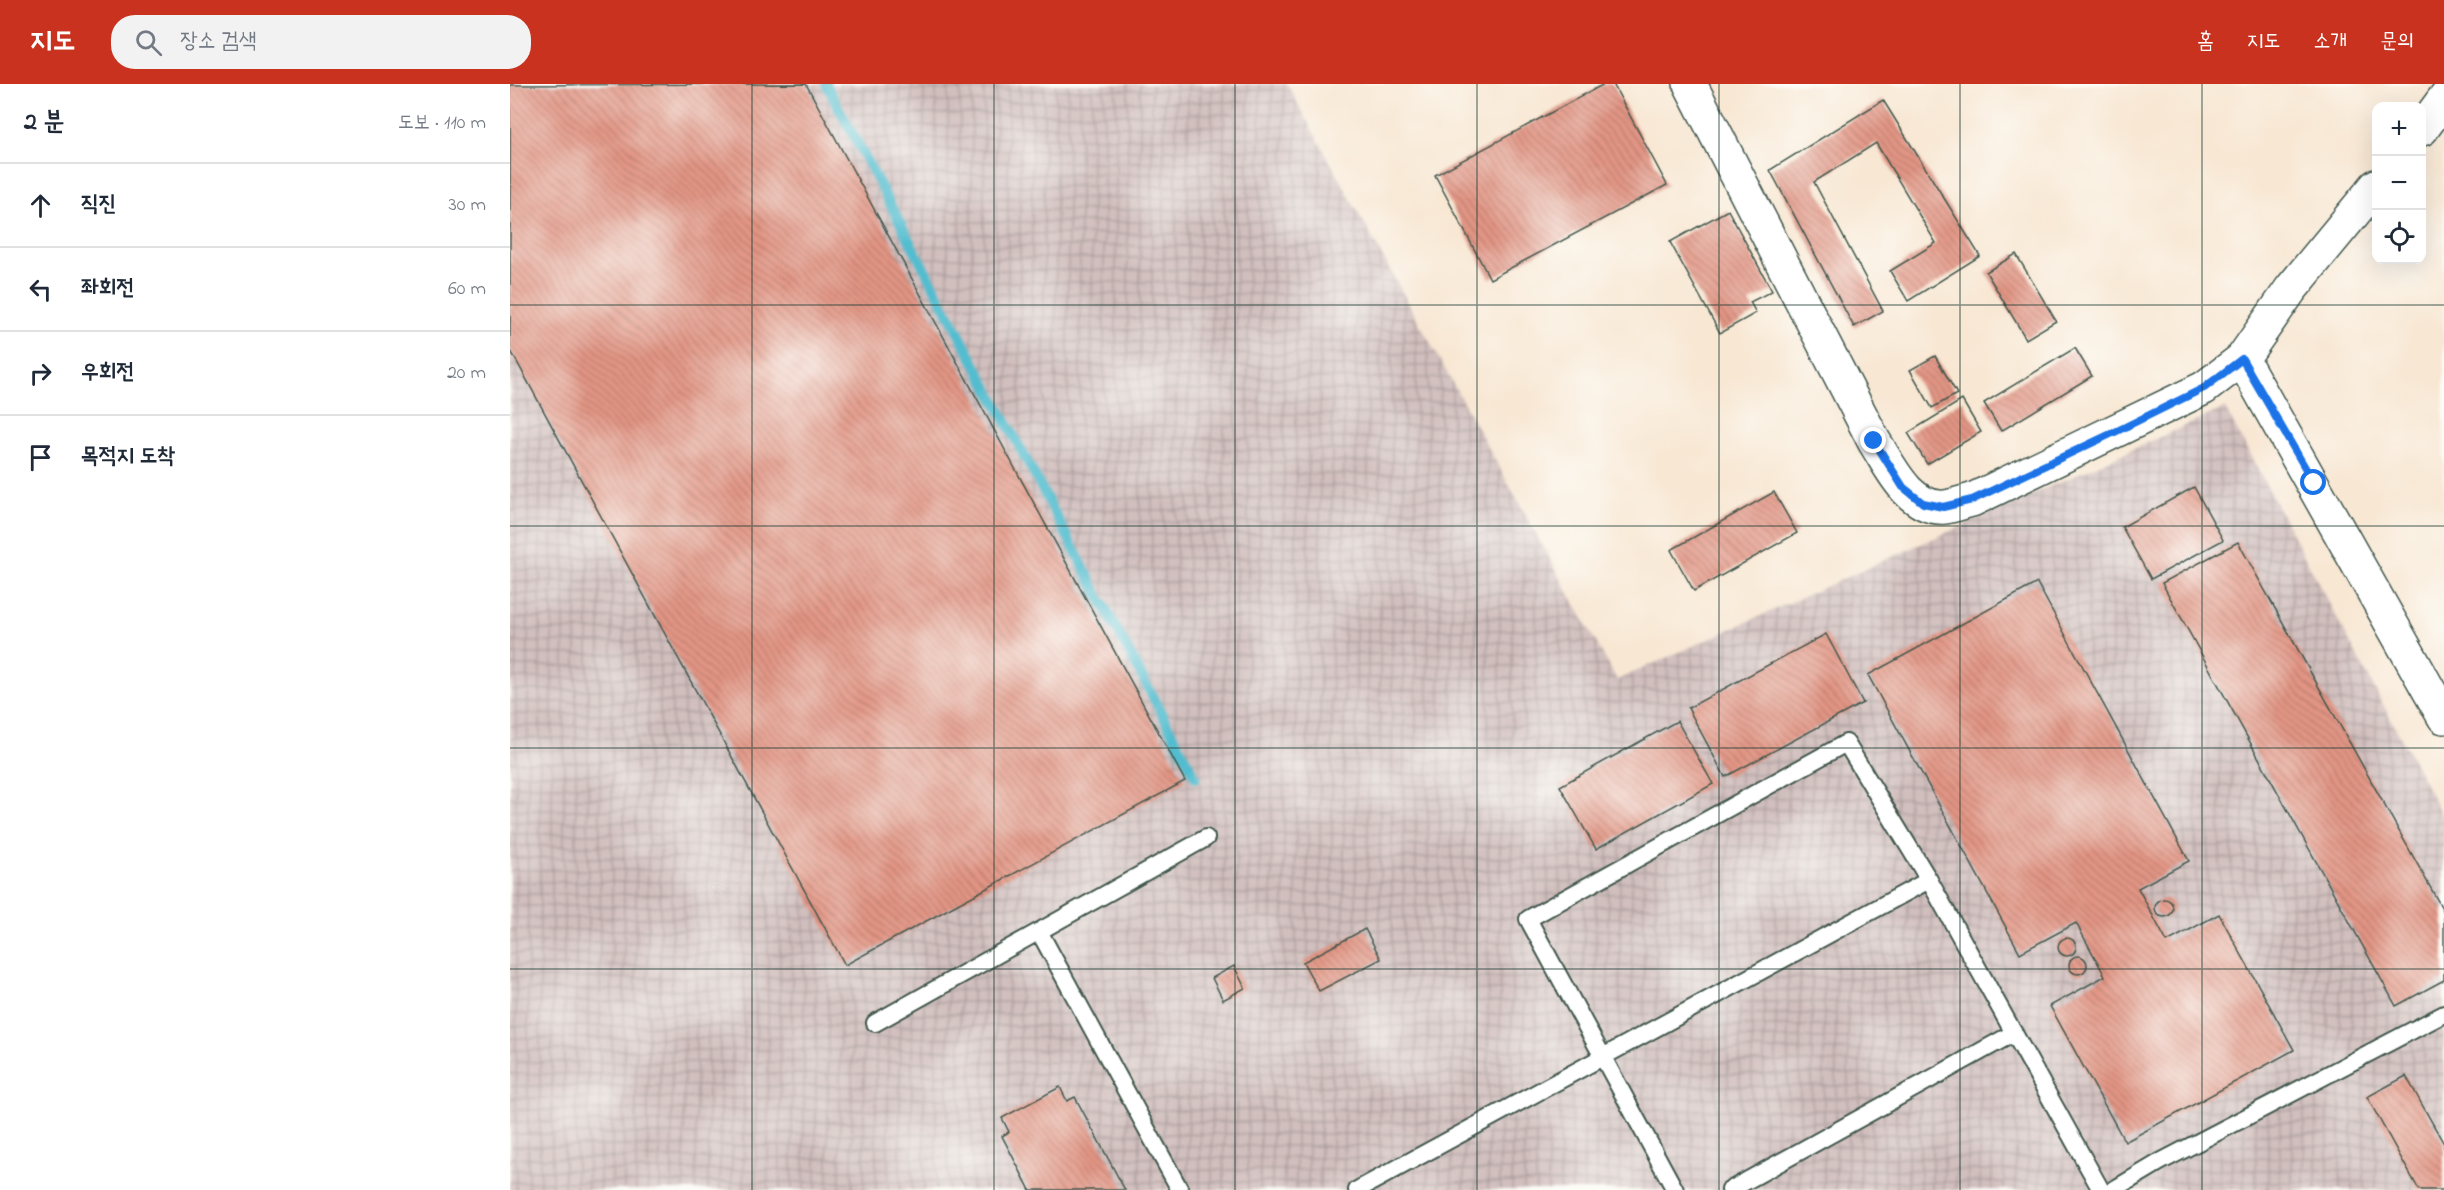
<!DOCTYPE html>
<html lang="ko">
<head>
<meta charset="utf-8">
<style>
  :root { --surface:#fff; --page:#f2f2f3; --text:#1f2937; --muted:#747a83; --line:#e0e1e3; --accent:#c8321e }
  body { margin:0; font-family:"Indie Flower","Poor Story",sans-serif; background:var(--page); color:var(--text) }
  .controls { position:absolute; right:18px; top:18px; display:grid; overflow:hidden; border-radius:12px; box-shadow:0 6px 24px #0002 }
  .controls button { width:54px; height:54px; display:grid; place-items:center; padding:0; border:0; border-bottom:2px solid var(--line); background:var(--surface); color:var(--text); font:30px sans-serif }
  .stop { position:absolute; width:18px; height:18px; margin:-14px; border:4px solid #1a73e8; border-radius:50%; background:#fff }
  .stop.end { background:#1a73e8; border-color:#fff; box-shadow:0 2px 6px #0008 }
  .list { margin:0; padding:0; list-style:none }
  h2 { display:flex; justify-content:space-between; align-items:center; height:78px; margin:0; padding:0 24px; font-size:26px }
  h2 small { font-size:20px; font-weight:400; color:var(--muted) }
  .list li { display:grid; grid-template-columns:39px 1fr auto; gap:18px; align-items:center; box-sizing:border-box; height:84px; padding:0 24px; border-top:2px solid var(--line) }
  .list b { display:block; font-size:22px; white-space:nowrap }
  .list em { font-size:20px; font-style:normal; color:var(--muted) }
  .icon { flex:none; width:33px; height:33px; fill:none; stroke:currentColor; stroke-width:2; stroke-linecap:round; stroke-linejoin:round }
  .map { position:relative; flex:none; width:1934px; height:1106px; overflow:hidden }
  header { display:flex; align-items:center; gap:36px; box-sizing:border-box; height:84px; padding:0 30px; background:var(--accent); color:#fff }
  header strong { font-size:28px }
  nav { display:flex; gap:33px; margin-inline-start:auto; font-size:21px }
  .search { width:420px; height:54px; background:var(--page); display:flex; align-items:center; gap:15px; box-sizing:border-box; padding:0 21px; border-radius:24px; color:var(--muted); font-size:22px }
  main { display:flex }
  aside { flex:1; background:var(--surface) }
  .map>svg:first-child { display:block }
  .industrial { fill:url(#industrial-grid) }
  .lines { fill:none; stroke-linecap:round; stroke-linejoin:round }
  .stream { stroke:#53bdcf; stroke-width:10 }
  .building { fill:url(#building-back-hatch) }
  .service-casing { stroke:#40564c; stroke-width:20 }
  .minor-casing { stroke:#40564c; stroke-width:36 }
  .service { stroke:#fff; stroke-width:16 }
  .minor { stroke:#fff; stroke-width:33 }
  .route { stroke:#1a73e8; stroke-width:8 }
  .grid { fill:none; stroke:#1f3d34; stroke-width:1.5; stroke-opacity:0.55 }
</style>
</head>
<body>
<header>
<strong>지도</strong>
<div class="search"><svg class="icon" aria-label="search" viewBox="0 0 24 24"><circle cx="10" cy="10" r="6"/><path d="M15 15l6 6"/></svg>장소 검색</div>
<nav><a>홈</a><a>지도</a><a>소개</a><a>문의</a></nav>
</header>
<main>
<aside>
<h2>2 분<small>도보 · 110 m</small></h2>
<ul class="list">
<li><svg class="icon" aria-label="ahead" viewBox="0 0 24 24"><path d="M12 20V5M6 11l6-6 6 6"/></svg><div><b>직진</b></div><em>30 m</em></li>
<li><svg class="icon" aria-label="left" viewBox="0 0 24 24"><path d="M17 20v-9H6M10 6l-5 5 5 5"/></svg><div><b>좌회전</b></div><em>60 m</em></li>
<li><svg class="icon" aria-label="right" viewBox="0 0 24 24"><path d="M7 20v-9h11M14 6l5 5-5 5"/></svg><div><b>우회전</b></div><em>20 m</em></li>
<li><svg class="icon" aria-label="arrive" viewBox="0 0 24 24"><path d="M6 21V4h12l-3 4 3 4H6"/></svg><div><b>목적지 도착</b></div></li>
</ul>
</aside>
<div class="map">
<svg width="1934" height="1106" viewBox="0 0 1934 1106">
  <defs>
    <pattern id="industrial-grid" width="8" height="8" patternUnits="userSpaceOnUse" patternTransform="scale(1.5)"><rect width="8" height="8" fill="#d1bfbe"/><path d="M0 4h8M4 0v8" fill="none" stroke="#a99c9b"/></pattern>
    <pattern id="building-back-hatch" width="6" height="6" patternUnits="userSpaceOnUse" patternTransform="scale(1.5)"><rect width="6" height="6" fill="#e39584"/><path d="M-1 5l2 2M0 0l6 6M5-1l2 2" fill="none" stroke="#b77b6d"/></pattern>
  </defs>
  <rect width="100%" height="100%" fill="#fdfcf7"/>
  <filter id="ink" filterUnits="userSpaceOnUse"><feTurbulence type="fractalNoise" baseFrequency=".0167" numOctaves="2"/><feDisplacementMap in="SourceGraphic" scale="12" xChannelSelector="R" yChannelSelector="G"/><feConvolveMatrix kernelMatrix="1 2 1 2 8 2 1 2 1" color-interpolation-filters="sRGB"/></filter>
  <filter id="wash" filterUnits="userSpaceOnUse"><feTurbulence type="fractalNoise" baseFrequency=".008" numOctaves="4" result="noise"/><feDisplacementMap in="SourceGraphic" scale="24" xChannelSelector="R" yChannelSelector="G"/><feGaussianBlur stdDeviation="1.35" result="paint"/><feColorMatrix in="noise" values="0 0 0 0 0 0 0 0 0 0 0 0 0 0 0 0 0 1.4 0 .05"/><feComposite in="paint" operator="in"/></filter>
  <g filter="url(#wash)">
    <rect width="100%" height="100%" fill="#f8e7d3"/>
    <!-- industrial -->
    <polygon class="industrial" points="0,0 777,0 1107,596 1715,324 1934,735 1934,1106 0,1106"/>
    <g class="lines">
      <!-- stream -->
      <polyline class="stream" points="316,0 686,694"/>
    </g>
    <g id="blocks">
      <!-- building -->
      <g class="building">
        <polygon points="296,0 675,697 335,881 0,265 0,1"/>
        <polygon points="1094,0 1103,0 1157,101 980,195 925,91"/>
        <polygon points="1373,16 1470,172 1398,217 1380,187 1426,159 1366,59 1304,98 1373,227 1344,243 1260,86"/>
        <polygon points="1218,126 1262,207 1240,218 1246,229 1210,249 1160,158"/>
        <polygon points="1506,170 1546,237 1516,255 1476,188"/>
        <polygon points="1565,264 1582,292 1491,347 1474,319"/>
        <polygon points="1425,272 1447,310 1422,324 1400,286"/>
        <polygon points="1452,316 1471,348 1417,380 1398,349"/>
        <polygon points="1684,403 1713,456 1641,495 1612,443"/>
        <polygon points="1264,408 1287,449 1184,507 1161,466"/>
        <polygon points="1728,458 1934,828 1934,896 1886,922 1652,499"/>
        <polygon points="1527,499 1679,777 1628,804 1657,858 1709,830 1784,966 1615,1058 1540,922 1595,892 1566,839 1510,869 1358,591"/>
        <polygon points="1316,550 1353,619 1215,693 1178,624"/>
        <polygon points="1167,637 1203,700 1086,765 1050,702"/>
        <circle cx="1654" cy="824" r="9"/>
        <polygon points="855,845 871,875 809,907 793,878"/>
        <circle cx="1557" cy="863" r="9"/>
        <circle cx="1568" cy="881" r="9"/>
        <polygon points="724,882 735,904 713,916 702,894"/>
        <polygon points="1896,992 1934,1060 1934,1106 1909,1106 1857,1013"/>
        <polygon points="550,1003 557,1017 565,1013 615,1106 520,1106 492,1052 499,1048 492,1034"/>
      </g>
    </g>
  </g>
  <g filter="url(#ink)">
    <use href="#blocks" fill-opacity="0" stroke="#40564c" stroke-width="1.5"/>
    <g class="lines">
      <!-- service casing -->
      <g class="service-casing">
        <g id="service">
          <polyline points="530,849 670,1106"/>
          <polyline points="365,939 696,754"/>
          <polyline points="847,1106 1419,796"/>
          <polyline points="1165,1106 1018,835 1336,659 1419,796 1591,1106"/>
          <polyline points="1220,1106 1504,949"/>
          <polyline points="1603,1106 1650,1078 1934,930"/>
        </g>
      </g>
      <!-- minor casing -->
      <g class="minor-casing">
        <g id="minor">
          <path d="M1180 0 1364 357C1380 382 1399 426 1435 423 1444 422 1453 418 1462 416L1694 304 1732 275 1781 205 1866 102"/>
          <polyline points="1912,45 1934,15"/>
          <polyline points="1732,275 1934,633"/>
        </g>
      </g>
      <!-- service -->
      <use href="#service" class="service"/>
      <!-- minor -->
      <use href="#minor" class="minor"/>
    </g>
  </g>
  <g class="lines" filter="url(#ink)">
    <!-- route -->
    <polyline class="route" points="1364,357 1393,403 1413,419 1433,423 1462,416 1607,347 1694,304 1732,275 1804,399"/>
  </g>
  <!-- grid -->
  <path class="grid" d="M242 0V1106M484 0V1106M725 0V1106M967 0V1106M1209 0V1106M1450 0V1106M1692 0V1106M0 221H1934M0 442H1934M0 664H1934M0 885H1934"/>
</svg>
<div class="controls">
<button>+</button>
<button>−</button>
<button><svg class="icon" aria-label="locate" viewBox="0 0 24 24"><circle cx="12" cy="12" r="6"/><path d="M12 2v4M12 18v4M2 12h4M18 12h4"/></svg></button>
</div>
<div class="stop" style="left:1804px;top:399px"></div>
<div class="stop end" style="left:1364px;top:357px"></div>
</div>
</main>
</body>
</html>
